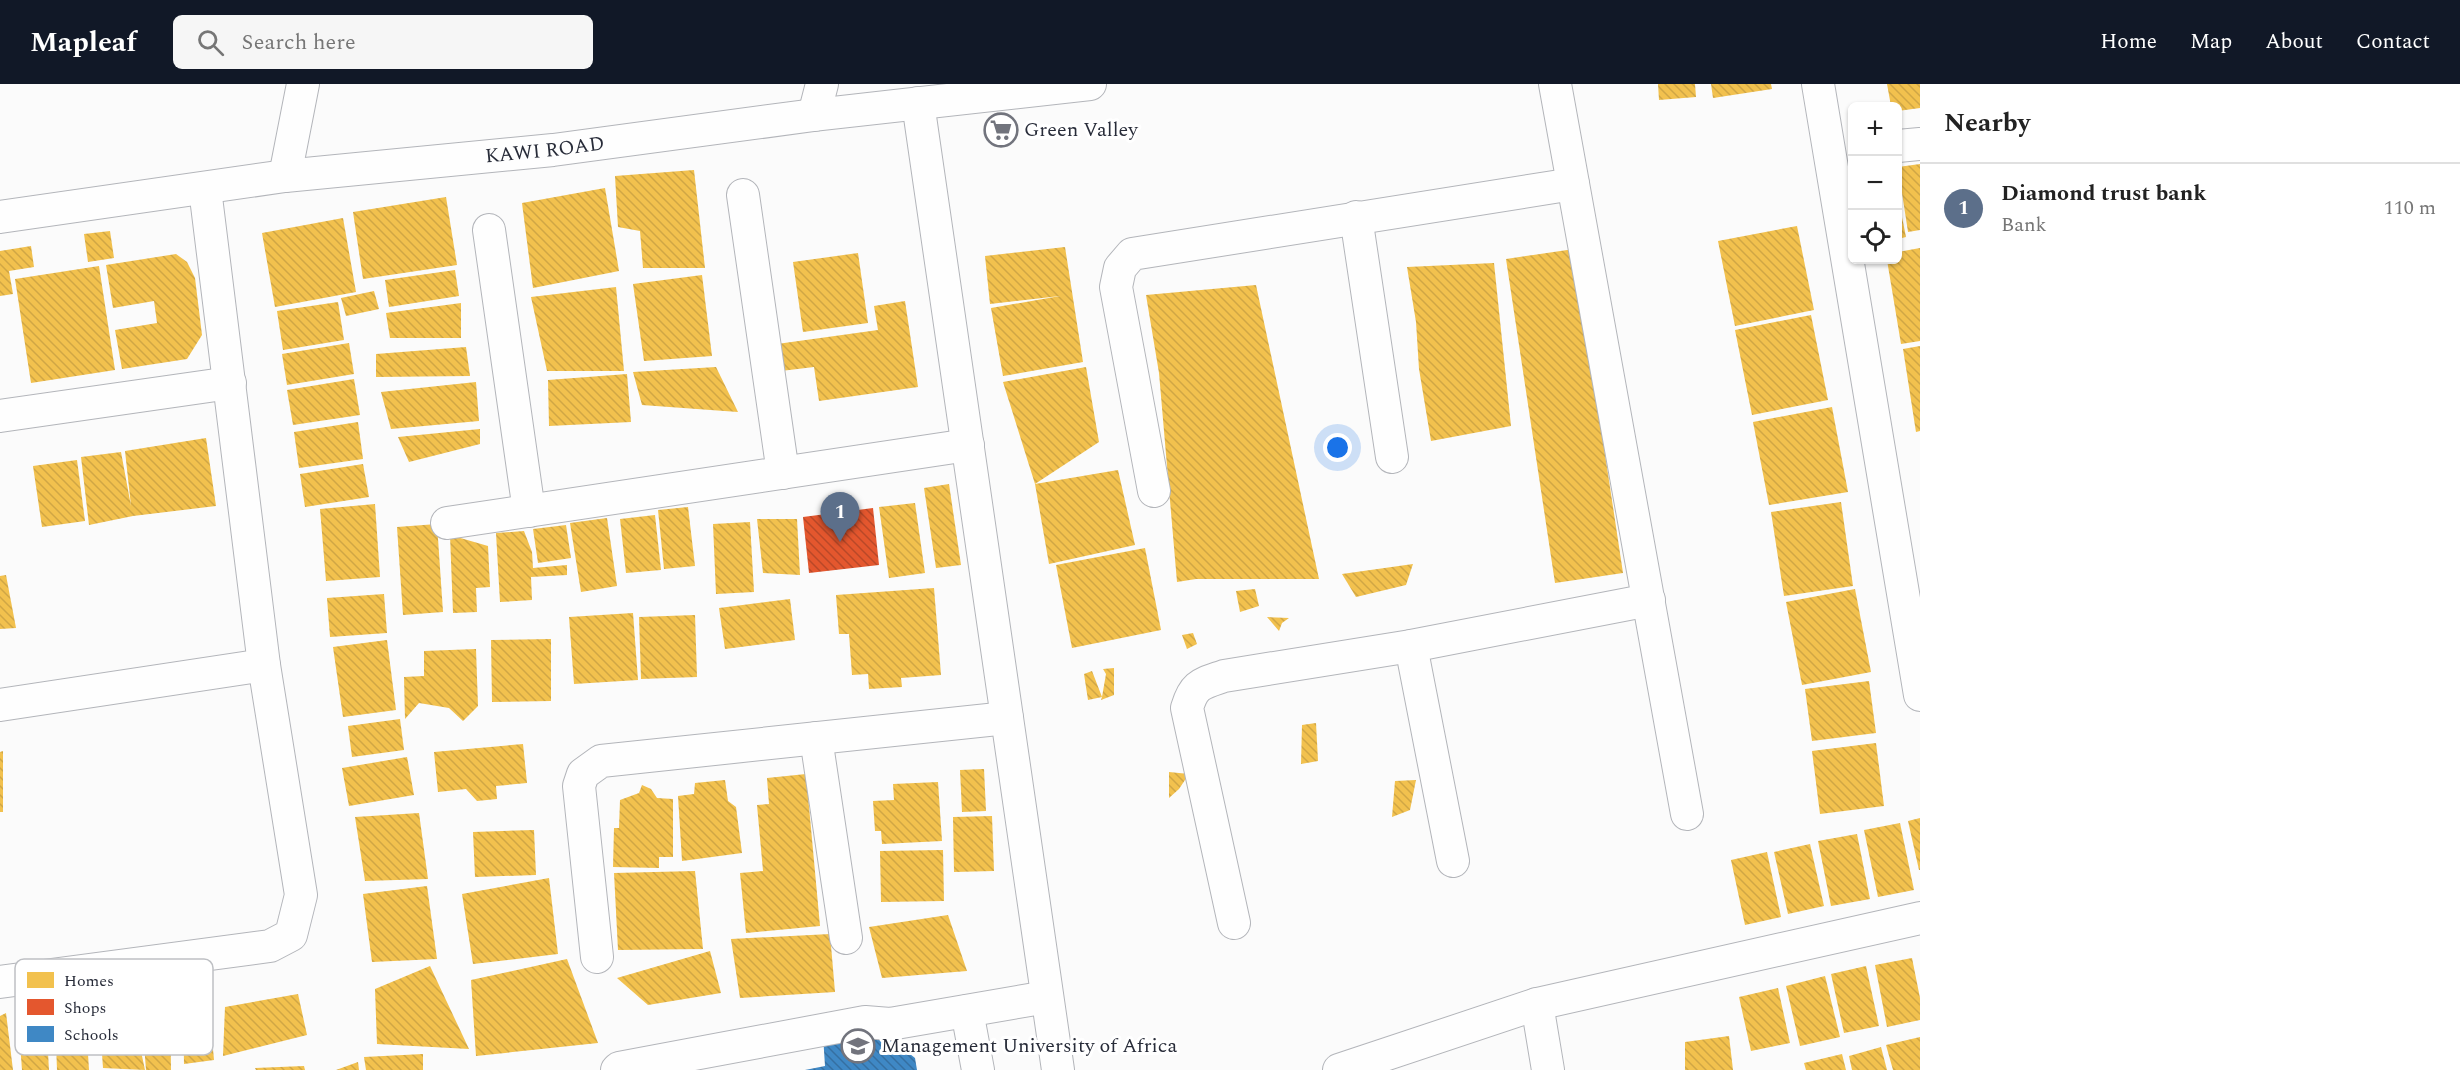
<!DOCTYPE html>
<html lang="en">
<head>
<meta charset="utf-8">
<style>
  :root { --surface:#fff; --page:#f6f6f6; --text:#222; --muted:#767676; --line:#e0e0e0; --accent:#111827 }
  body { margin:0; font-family:Spectral,serif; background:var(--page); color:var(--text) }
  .controls { position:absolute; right:18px; top:18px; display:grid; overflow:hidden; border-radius:9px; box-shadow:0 2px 4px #0004 }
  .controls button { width:54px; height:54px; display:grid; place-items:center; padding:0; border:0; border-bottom:2px solid var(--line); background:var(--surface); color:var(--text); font:30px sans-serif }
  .you { position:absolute; left:1338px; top:364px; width:21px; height:21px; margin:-15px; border:4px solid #fff; border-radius:50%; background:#1a73e8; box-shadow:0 0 0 9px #1a73e833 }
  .badge { display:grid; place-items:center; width:39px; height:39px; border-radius:50%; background:var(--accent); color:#fff; font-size:20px; font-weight:700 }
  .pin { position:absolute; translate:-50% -50px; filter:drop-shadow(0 2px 3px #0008) }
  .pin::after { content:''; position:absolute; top:32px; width:21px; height:18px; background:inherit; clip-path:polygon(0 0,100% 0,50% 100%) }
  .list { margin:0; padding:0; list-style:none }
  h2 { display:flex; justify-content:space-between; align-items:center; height:78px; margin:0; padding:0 24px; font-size:26px }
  h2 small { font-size:20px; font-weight:400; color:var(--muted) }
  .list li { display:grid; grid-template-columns:39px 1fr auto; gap:18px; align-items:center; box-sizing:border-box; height:90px; padding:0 24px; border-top:2px solid var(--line) }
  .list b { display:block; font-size:22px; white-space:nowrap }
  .list p { margin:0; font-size:20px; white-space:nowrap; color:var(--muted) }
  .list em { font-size:20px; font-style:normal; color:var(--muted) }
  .icon { flex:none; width:33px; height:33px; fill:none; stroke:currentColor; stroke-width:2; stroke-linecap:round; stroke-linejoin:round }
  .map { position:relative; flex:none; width:1920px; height:986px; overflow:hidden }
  header { display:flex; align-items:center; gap:36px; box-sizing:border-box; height:84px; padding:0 30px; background:var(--accent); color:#fff }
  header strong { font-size:28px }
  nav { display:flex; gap:33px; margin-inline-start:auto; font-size:21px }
  .search { width:420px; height:54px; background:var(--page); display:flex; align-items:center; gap:15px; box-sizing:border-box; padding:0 21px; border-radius:9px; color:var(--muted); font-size:22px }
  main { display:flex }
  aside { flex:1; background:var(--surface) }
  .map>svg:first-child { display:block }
  .homes { fill:url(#homes-back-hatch) }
  .shops { fill:url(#shops-back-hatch) }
  .schools { fill:url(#schools-back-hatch) }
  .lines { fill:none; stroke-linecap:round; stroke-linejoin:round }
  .minor-casing { stroke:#b3b5ba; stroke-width:34 }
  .minor { stroke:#fefefe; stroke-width:32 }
  .labels { text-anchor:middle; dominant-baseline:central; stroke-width:6; stroke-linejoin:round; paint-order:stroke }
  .poi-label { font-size:20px; fill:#282c39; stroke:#fff; text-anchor:start }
  .street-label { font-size:20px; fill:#282c39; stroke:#fff }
  .key { fill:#fff; stroke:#bec0c4; stroke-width:1.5 }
  .key-label { font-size:16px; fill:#282c39 }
</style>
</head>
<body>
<header>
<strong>Mapleaf</strong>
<div class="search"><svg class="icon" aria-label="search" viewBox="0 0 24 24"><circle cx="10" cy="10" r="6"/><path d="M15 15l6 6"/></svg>Search here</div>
<nav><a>Home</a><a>Map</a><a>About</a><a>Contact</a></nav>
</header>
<main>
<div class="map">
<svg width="1920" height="986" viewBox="0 0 1920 986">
  <defs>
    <pattern id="homes-back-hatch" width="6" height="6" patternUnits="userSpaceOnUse" patternTransform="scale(1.5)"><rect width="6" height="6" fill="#f2c14e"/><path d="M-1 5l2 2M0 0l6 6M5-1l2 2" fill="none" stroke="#d0a645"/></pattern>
    <pattern id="shops-back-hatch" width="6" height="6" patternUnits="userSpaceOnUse" patternTransform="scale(1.5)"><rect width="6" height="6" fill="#e4572e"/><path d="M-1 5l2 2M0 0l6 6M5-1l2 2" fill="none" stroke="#b94828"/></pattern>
    <pattern id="schools-back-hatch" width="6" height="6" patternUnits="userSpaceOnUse" patternTransform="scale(1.5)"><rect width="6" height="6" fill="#3f88c5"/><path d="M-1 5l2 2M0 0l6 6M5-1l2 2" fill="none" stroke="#356fa1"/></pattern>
  </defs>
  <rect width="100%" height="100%" fill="#fbfbfb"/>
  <!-- homes -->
  <g class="homes">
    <polygon points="1658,0 1695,0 1696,13 1659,16"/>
    <polygon points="1711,0 1771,0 1772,5 1713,14"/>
    <polygon points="1887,0 1920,0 1920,24 1898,27 1898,22 1891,22"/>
    <polygon points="1920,80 1920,146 1908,148 1898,83"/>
    <polygon points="694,86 705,184 643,184 640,147 618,143 615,92"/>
    <polygon points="605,104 619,187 533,204 522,119"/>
    <polygon points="446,113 457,181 363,195 353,128"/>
    <polygon points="1898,113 1906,153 1898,155"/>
    <polygon points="343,134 356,208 275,223 262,149"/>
    <polygon points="1797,142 1814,226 1735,242 1718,157"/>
    <polygon points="110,147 114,174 88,178 84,150"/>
    <polygon points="31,162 34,183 9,187 13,210 0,212 0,167"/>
    <polygon points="1065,163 1083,278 1003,292 991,224 1060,212 990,220 985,172"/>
    <polygon points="1920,164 1920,257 1901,260 1887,176 1898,176 1898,168"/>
    <polygon points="1574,165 1623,489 1555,499 1506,175"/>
    <polygon points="858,169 868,239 803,248 793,178"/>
    <polygon points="176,170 187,178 195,194 202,251 187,275 122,285 115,246 157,239 154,217 113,224 106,181"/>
    <polygon points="1494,179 1511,342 1431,357 1419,285 1416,238 1407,183"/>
    <polygon points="99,182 115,286 31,299 15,195"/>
    <polygon points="455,186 459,212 389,223 385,196"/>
    <polygon points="702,191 712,272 644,277 633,200"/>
    <polygon points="1256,201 1319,495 1196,495 1177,498 1159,289 1146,211"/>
    <polygon points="616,203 624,287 547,287 531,213"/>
    <polygon points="374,207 379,225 346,232 341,214"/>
    <polygon points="905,217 918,303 819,317 814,283 781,287 777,260 878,246 874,222"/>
    <polygon points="338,218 344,256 283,266 277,227"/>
    <polygon points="461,219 461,254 390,254 386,229"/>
    <polygon points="1811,231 1828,316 1752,331 1735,246"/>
    <polygon points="349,259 354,290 287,301 282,270"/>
    <polygon points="1920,262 1920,347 1916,348 1903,265"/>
    <polygon points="466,263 470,292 376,293 376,270"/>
    <polygon points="716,283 738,328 642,321 633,288"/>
    <polygon points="1086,283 1099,358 1035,400 1003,298"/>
    <polygon points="627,290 631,338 549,342 548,296"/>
    <polygon points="354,295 360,331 293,341 287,306"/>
    <polygon points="476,298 479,337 391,345 381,308"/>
    <polygon points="1832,323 1848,408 1769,421 1753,338"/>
    <polygon points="358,338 363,375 299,384 294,348"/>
    <polygon points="480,345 480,360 409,378 398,353"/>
    <polygon points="206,354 216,422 133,432 89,441 81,373 121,368 131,422 125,367"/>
    <polygon points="77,376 85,437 42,443 33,382"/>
    <polygon points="363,380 369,413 305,423 300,390"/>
    <polygon points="1118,386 1135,461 1049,480 1035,400"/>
    <polygon points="949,400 961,481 936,484 924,404"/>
    <polygon points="1841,418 1853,502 1784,512 1771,428"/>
    <polygon points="915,419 925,489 889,494 879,423"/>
    <polygon points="375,420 380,493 326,497 320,425"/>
    <polygon points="688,423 695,482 664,485 658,426"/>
    <polygon points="655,431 661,486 626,489 620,435"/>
    <polygon points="607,434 617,502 581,508 570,439"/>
    <polygon points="757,435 797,435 800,491 763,489"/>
    <polygon points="750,438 754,508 716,510 713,440"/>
    <polygon points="437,440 443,528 403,531 397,443"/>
    <polygon points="566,441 571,474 538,479 533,445"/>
    <polygon points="524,447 532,468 533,484 567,481 567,491 531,493 532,516 500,518 496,449"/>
    <polygon points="450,451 488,462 490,503 476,504 477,528 453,529"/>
    <polygon points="1145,464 1161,546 1072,564 1056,481"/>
    <polygon points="1413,480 1406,501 1356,513 1342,490"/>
    <polygon points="6,491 16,544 0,545 0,492"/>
    <polygon points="934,504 941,591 901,594 902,603 869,605 868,590 852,591 849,550 839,550 836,511"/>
    <polygon points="1255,505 1259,522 1240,528 1236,507"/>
    <polygon points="1855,505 1871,588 1802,601 1786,518"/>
    <polygon points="384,510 387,549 330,553 327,514"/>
    <polygon points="790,515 795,556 725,565 719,524"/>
    <polygon points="633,529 638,596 574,600 569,533"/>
    <polygon points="695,531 697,593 641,595 639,533"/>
    <polygon points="1267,533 1289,534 1282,539 1279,547"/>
    <polygon points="1193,549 1197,560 1187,565 1182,551"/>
    <polygon points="551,555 551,617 492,618 491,556"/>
    <polygon points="387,556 396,626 343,633 333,563"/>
    <polygon points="476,565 478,622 463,637 449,624 419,619 405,635 404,593 424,592 424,567"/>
    <polygon points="1114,584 1114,611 1101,616 1102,613 1088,616 1084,590 1092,587 1102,613 1106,590 1103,585"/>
    <polygon points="1869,597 1876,649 1812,657 1805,605"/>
    <polygon points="400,635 404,666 352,673 348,642"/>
    <polygon points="1316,639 1318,677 1301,680 1302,641"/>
    <polygon points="1876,659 1884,722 1820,730 1812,667"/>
    <polygon points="523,660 527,699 496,702 497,715 477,717 466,705 438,708 434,668"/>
    <polygon points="3,667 3,728 0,728 0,668"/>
    <polygon points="407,673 414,711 349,722 342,684"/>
    <polygon points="984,685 986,727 962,728 960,686"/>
    <polygon points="1169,688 1189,690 1179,705 1169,714"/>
    <polygon points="806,690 820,842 746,849 740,789 763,787 757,721 769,720 767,694"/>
    <polygon points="725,696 728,717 736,723 742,769 682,777 678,712 694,710 695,699"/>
    <polygon points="1416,696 1410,726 1392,733 1395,697"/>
    <polygon points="938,698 942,757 882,760 881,747 875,747 873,717 894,716 893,700"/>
    <polygon points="642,701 651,705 657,714 673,715 673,773 659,773 659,784 613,783 614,744 619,744 620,716 639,709"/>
    <polygon points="419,729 428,795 365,797 355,733"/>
    <polygon points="992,732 994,787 954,788 953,733"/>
    <polygon points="1920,734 1920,786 1919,786 1908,737"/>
    <polygon points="1900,739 1914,806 1878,813 1864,746"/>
    <polygon points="534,746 536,791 475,793 473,748"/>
    <polygon points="1857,750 1870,815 1831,822 1818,757"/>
    <polygon points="1810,760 1824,822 1788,830 1774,768"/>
    <polygon points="943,766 944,817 881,818 880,767"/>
    <polygon points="1767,768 1781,833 1745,841 1731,776"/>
    <polygon points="695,787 703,865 618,866 614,789"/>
    <polygon points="549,794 558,870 473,880 462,810"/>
    <polygon points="427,802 437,875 372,878 363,810"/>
    <polygon points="948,831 967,887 882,894 869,843"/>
    <polygon points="830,850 835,908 740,914 731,855"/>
    <polygon points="710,867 721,909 648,921 617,894"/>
    <polygon points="1912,874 1920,914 1920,936 1887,943 1875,881"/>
    <polygon points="567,875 598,959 476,972 471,896"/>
    <polygon points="430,882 469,965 377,960 375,905"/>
    <polygon points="1866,882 1879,942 1844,949 1831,890"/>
    <polygon points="1825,892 1840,953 1800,962 1786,902"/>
    <polygon points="1778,904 1790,959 1751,967 1739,913"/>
    <polygon points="170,905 171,986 146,986 140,908"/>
    <polygon points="208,910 214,976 184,980 183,911"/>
    <polygon points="298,910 307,951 223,972 225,923"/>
    <polygon points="129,911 145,986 103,984 99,925"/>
    <polygon points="6,929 13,986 0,986 0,932"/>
    <polygon points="18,932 46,935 49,986 22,986"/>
    <polygon points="55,932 86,937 89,986 57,986"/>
    <polygon points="1729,952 1733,986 1685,986 1685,958"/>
    <polygon points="1920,953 1920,986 1893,986 1886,961"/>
    <polygon points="1881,963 1887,986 1852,986 1849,972"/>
    <polygon points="423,970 423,986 366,986 364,973"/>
    <polygon points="1842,970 1846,986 1806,986 1804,979"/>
    <polygon points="358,978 359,986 336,986"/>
    <polygon points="304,982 305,986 256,986 255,984"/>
  </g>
  <!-- shops -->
  <polygon class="shops" points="873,424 879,481 809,489 803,433"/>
  <!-- schools -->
  <polygon class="schools" points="877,944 915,974 917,986 805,986 825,982 823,951"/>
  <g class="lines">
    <!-- minor casing -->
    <g class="minor-casing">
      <g id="minor">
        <polyline points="1555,0 1687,730"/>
        <polyline points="1818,0 1920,611"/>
        <polyline points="918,19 1058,986"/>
        <polyline points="814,31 822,0"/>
        <polyline points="1898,62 1920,60"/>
        <polyline points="285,92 303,0"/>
        <polyline points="743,111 783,389"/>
        <path id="s1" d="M0 133 285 92 553 66 814 31 1090 0"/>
        <polyline points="1356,133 1392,373"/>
        <polyline points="489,146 529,427"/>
        <polyline points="0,332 230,299"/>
        <polyline points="1154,407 1116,203 1120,184 1132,170 1573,100"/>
        <polyline points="447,439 968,361"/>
        <polyline points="1411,562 1453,777"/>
        <polyline points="0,621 264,581"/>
        <polyline points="816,654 846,854"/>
        <path d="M1234 839 1187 624C1194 600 1201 600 1224 592L1411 562 1649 516"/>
        <polyline points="597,873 579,702 583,690 601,677 1007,634"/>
        <polyline points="0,898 270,862 291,851 301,811 264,581 205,105"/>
        <polyline points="1537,920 1548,986"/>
        <polyline points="967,927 978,986"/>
        <polyline points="617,986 619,984 865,938 890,940 1047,913"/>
        <polyline points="1339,986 1537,920 1920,834"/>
      </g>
    </g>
    <!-- minor -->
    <use href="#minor" class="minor"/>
  </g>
  <!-- icons -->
  <defs>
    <g id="supermarket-ring" transform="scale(1.725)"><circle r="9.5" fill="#fff" stroke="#72747d" stroke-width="1.5"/><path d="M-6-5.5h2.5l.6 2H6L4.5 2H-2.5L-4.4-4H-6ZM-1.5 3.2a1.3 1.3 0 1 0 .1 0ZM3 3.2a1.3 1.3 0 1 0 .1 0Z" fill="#72747d"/></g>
    <g id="university-ring" transform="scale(1.725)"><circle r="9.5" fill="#fff" stroke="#72747d" stroke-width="1.5"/><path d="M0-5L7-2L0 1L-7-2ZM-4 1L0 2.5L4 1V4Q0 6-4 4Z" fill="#72747d"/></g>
  </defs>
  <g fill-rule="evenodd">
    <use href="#supermarket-ring" x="1001" y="46"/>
    <use href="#university-ring" x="858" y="962"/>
  </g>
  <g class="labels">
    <!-- poi labels -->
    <g class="poi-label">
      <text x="1024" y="46">Green Valley</text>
      <text x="881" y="962">Management University of Africa</text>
    </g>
    <!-- street labels -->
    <g class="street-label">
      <text stroke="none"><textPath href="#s1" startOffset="549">KAWI ROAD</textPath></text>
    </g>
  </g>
  <!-- legend -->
  <rect x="15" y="875" width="198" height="96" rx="9" class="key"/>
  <rect x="27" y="888" width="27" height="16" fill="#f2c14e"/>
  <rect x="27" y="915" width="27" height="16" fill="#e4572e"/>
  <rect x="27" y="942" width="27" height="16" fill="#3f88c5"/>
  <g class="key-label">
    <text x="64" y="902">Homes</text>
    <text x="64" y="929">Shops</text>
    <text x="64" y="956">Schools</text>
  </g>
</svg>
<div class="controls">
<button>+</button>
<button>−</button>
<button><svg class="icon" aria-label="locate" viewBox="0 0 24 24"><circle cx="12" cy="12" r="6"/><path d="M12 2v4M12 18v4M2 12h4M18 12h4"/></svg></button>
</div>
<div class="you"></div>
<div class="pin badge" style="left:840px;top:458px;background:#5c6f8a">1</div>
</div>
<aside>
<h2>Nearby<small></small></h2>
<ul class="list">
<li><span class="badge" style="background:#5c6f8a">1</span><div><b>Diamond trust bank</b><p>Bank</p></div><em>110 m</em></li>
</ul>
</aside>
</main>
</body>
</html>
